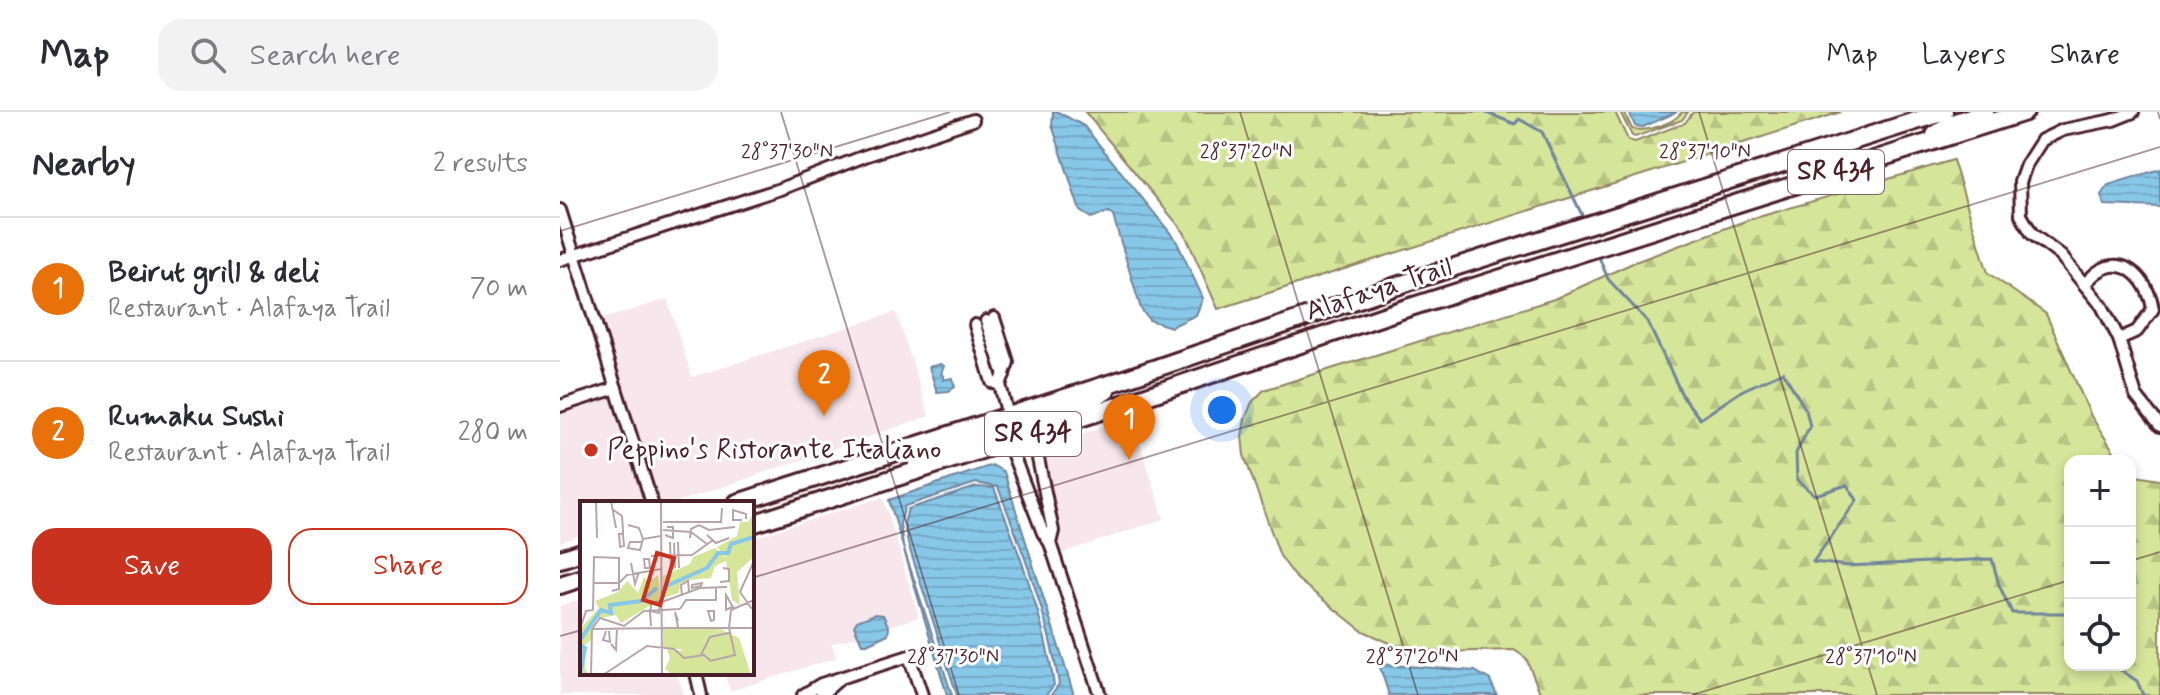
<!DOCTYPE html>
<html lang="en">
<head>
<meta charset="utf-8">
<style>
  :root { --surface:#fff; --page:#f2f2f3; --text:#2b2b33; --muted:#7c7c81; --line:#e1e1e2; --accent:#c8321e }
  body { margin:0; font-family:Mynerve,sans-serif; background:var(--page); color:var(--text) }
  .controls { position:absolute; right:24px; bottom:24px; display:grid; overflow:hidden; border-radius:16px; box-shadow:0 4px 12px #0003 }
  .controls button { width:72px; height:72px; display:grid; place-items:center; padding:0; border:0; border-bottom:2px solid var(--line); background:var(--surface); color:var(--text); font:40px sans-serif }
  .you { position:absolute; left:662px; top:298px; width:28px; height:28px; margin:-20px; border:6px solid #fff; border-radius:50%; background:#1a73e8; box-shadow:0 0 0 12px #1a73e833 }
  .badge { display:grid; place-items:center; width:52px; height:52px; border-radius:50%; background:var(--accent); color:#fff; font-size:26px; font-weight:700 }
  .pin { position:absolute; translate:-50% -66px; filter:drop-shadow(0 2px 4px #0008) }
  .pin::after { content:''; position:absolute; top:42px; width:28px; height:24px; background:inherit; clip-path:polygon(0 0,100% 0,50% 100%) }
  .list { margin:0; padding:0; list-style:none }
  h2 { display:flex; justify-content:space-between; align-items:center; height:104px; margin:0; padding:0 32px; font-size:34px }
  h2 small { font-size:26px; font-weight:400; color:var(--muted) }
  .list li { display:grid; grid-template-columns:52px 1fr auto; gap:24px; align-items:center; box-sizing:border-box; height:144px; padding:0 32px; border-top:2px solid var(--line) }
  .list b { display:block; font-size:30px; white-space:nowrap }
  .list p { margin:0; font-size:26px; white-space:nowrap; color:var(--muted) }
  .list em { font-size:26px; font-style:normal; color:var(--muted) }
  .actions { display:flex; gap:16px; padding:24px 32px }
  .actions a { flex:1; padding:18px 0; border:2px solid var(--accent); border-radius:24px; text-align:center; font-size:28px; color:var(--accent) }
  .actions .main { background:var(--accent); color:#fff }
  .icon { flex:none; width:44px; height:44px; fill:none; stroke:currentColor; stroke-width:2; stroke-linecap:round; stroke-linejoin:round }
  .map { position:relative; flex:none; width:1600px; height:583px; overflow:hidden }
  header { display:flex; align-items:center; gap:48px; box-sizing:border-box; height:112px; padding:0 40px; background:var(--surface); border-bottom:2px solid var(--line) }
  header strong { font-size:38px }
  nav { display:flex; gap:44px; margin-inline-start:auto; font-size:28px }
  .search { width:560px; height:72px; background:var(--page); display:flex; align-items:center; gap:20px; box-sizing:border-box; padding:0 28px; border-radius:24px; color:var(--muted); font-size:30px }
  main { display:flex }
  aside { flex:1; background:var(--surface) }
  .map>svg:first-child { display:block }
  .built { fill:#f7e6ec }
  .forest { fill:url(#forest-firs); stroke:#908262; stroke-width:2 }
  .water { fill:url(#water-rules); stroke:#6f849c; stroke-width:2 }
  .lines { fill:none; stroke-linecap:round; stroke-linejoin:round }
  .stream { stroke:#6f849c; stroke-width:3 }
  .minor-casing { stroke:#4a1f2b; stroke-width:16 }
  .primary-casing { stroke:#4a1f2b; stroke-width:22 }
  .minor { stroke:#fff; stroke-width:10 }
  .primary { stroke:#fff; stroke-width:16 }
  .ticks { fill:none; stroke:#4a1f2b; stroke-width:2; stroke-opacity:0.45 }
  .poi-dot { fill:#c8321e; stroke:#fff; stroke-width:3 }
  .labels { text-anchor:middle; dominant-baseline:central; stroke-width:6; stroke-linejoin:round; paint-order:stroke }
  .shield { fill:#fff; stroke:#80626b; stroke-width:2 }
  .shield-label { font-size:26px; font-weight:bold; fill:#4a1f2b }
  .street-label { font-size:28px; fill:#4a1f2b; stroke:#fff }
  .poi-label { font-size:28px; fill:#4a1f2b; stroke:#fff; text-anchor:start }
  .inset-river { fill:none; stroke:#87c7e8; stroke-width:4 }
  .inset-road { fill:none; stroke:#b7a5aa; stroke-width:2 }
  .view { fill:#c8321e; fill-opacity:0.15; stroke:#c8321e; stroke-width:4 }
  .inset-edge { fill:none; stroke:#4a1f2b; stroke-width:4 }
  .ticks-label { font-size:20px; text-anchor:middle; fill:#4a1f2b; stroke:#fff; stroke-width:6; stroke-linejoin:round; paint-order:stroke }
</style>
</head>
<body>
<header>
<strong>Map</strong>
<div class="search"><svg class="icon" aria-label="search" viewBox="0 0 24 24"><circle cx="10" cy="10" r="6"/><path d="M15 15l6 6"/></svg>Search here</div>
<nav><a>Map</a><a>Layers</a><a>Share</a></nav>
</header>
<main>
<aside>
<h2>Nearby<small>2 results</small></h2>
<ul class="list">
<li><span class="badge" style="background:#e8710a">1</span><div><b>Beirut grill &amp; deli</b><p>Restaurant · Alafaya Trail</p></div><em>70 m</em></li>
<li><span class="badge" style="background:#e8710a">2</span><div><b>Rumaku Sushi</b><p>Restaurant · Alafaya Trail</p></div><em>280 m</em></li>
</ul>
<div class="actions"><a class="main">Save</a><a>Share</a></div>
</aside>
<div class="map">
<svg width="1600" height="583" viewBox="0 0 1600 583">
  <defs>
    <pattern id="forest-firs" width="22" height="20" patternUnits="userSpaceOnUse" patternTransform="scale(2)"><rect width="22" height="20" fill="#d5e599"/><path d="M5 1l3.5 6h-7zM16 11l3.5 6h-7z" fill="#b8c484"/></pattern>
    <pattern id="water-rules" width="6" height="5" patternUnits="userSpaceOnUse" patternTransform="scale(2)"><rect width="6" height="5" fill="#87c7e8"/><path d="M0 2.5h6" fill="none" stroke="#76aac7"/></pattern>
  </defs>
  <rect width="100%" height="100%" fill="#fff"/>
  <filter id="ink" filterUnits="userSpaceOnUse"><feTurbulence type="fractalNoise" baseFrequency=".0125" numOctaves="2"/><feDisplacementMap in="SourceGraphic" scale="16" xChannelSelector="R" yChannelSelector="G"/><feConvolveMatrix kernelMatrix="1 2 1 2 8 2 1 2 1" color-interpolation-filters="sRGB"/></filter>
  <g filter="url(#ink)">
    <!-- built -->
    <g class="built">
      <polygon points="107,187 132,265 336,200 369,304 115,391 98,391 40,208"/>
      <polygon points="52,282 86,391 22,391 22,423 0,430 0,299"/>
      <polygon points="577,303 574,312 604,407 499,442 496,430 498,418 481,336"/>
      <polygon points="323,385 359,505 272,532 276,546 170,579 164,561 192,561 192,426"/>
      <polygon points="22,487 22,561 117,561 124,583 0,583 0,494"/>
    </g>
    <!-- forest -->
    <g class="forest">
      <polygon points="525,0 1055,0 1068,28 1075,30 1125,11 1133,0 1281,0 658,197 624,120"/>
      <path d="M1060 0H1064L1072 17C1087 20 1113 12 1122 0H1128L1122 8 1075 25 1072 24Z"/>
      <polygon points="1393,48 1428,161 1486,202 1531,304 1560,349 1510,349 1510,553 1570,553 1570,363 1600,368 1600,583 981,583 966,546 954,538 880,540 834,533 801,518 737,467 720,444 684,343 682,324 685,307 692,290 704,278 994,187 1075,150 1185,109"/>
    </g>
    <!-- water -->
    <g class="water">
      <polygon points="493,0 498,0 524,14 616,128 643,186 636,203 611,215 589,208 581,197 553,104 549,100 531,106 520,99 492,13"/>
      <polygon points="1069,0 1117,0 1083,15 1075,14"/>
      <polygon points="1600,57 1600,95 1544,93 1541,83 1548,73"/>
      <polygon points="380,252 384,254 381,262 384,264 383,268 392,266 395,275 389,279 377,280 369,255"/>
      <path d="M432 353 444 360 514 583H491L499 572C488 504 463 439 438 375L416 371 345 394 340 412 343 434 392 583H387L329 388Z"/>
      <path d="M416 375 434 376C459 440 484 505 494 573L486 583H397L348 432 344 411 348 397Z"/>
      <polygon points="315,502 323,503 329,516 328,522 307,532 302,532 294,514 297,509"/>
      <polygon points="819,552 915,559 930,568 937,583 829,583"/>
    </g>
    <g class="lines">
      <!-- stream -->
      <g class="stream">
        <polyline points="924,0 955,12 959,7 982,20 1024,107"/>
        <polyline points="1037,140 1048,167 1087,209 1123,285 1140,307 1183,278 1223,260 1246,298 1250,314 1236,341 1237,368 1255,383 1287,373 1297,388 1253,450 1288,454 1432,447 1439,473 1452,501 1510,501"/>
        <polyline points="1553,553 1577,569 1583,583"/>
      </g>
      <!-- minor casing -->
      <g class="minor-casing">
        <g id="minor">
          <polyline points="1573,0 1553,8 1503,18 1482,28 1466,53 1460,70 1461,103 1472,122 1501,144 1542,194 1559,227 1576,284 1600,314"/>
          <polyline points="0,98 92,391"/>
          <polyline points="0,148 220,77 305,44 413,8"/>
          <path d="M1524 172C1529 168 1534 162 1539 159 1567 141 1590 173 1593 197L1577 219 1559 227"/>
          <polyline points="434,206 448,250 440,273 448,304"/>
          <polyline points="426,209 444,263"/>
          <polyline points="415,213 432,270 440,273"/>
          <polyline points="0,294 56,276"/>
          <polyline points="483,319 476,337 493,419 490,431"/>
          <polyline points="448,330 483,421 490,431 540,583"/>
          <polyline points="136,561 141,583"/>
          <polyline points="243,583 261,572 349,544 362,583"/>
          <polyline points="261,583 277,569"/>
        </g>
      </g>
      <!-- primary casing -->
      <g class="primary-casing">
        <g id="primary">
          <polyline points="1375,23 1395,10 1425,0"/>
          <polyline points="453,325 470,311 525,292 546,279"/>
          <path d="M357 352C367 347 376 340 386 336 406 329 439 328 448 306"/>
          <polyline points="177,391 564,267 863,165 1384,0"/>
          <polyline points="192,412 554,295 841,198 1465,0"/>
          <polyline points="0,447 22,440"/>
          <polyline points="0,473 22,466"/>
        </g>
      </g>
      <!-- minor -->
      <use href="#minor" class="minor"/>
      <!-- primary -->
      <use href="#primary" class="primary"/>
    </g>
  </g>
  <!-- ticks -->
  <path class="ticks" d="M221 0 399 583M680 0 858 583M1139 0 1317 583M1598 0 1600 7M0 119 390 0M1570 449 1600 440M192 466 1600 35M0 524 22 518M1132 583 1510 468"/>
  <!-- markers -->
  <circle class="poi-dot" cx="31" cy="338" r="8"/>
  <g class="labels">
    <!-- shield labels -->
    <g class="shield">
      <rect x="1228" y="38" width="96" height="44" rx="6"/>
      <rect x="425" y="300" width="96" height="44" rx="6"/>
    </g>
    <g class="shield-label">
      <text x="1276" y="60">SR 434</text>
      <text x="473" y="322">SR 434</text>
    </g>
    <!-- street labels -->
    <g class="street-label">
      <text transform="translate(819 178) rotate(-18)">Alafaya Trail</text>
    </g>
    <!-- poi labels -->
    <g class="poi-label">
      <text x="47" y="338">Peppino's Ristorante Italiano</text>
    </g>
  </g>
  <!-- overview -->
  <g transform="translate(20 389)">
    <rect width="174" height="174" fill="#fff"/>
    <path d="M142 129 159 137 171 174H93L85 168 90 157 87 148 119 152 126 135Z" fill="#d5e599"/>
    <path d="M174 2V56L157 71 160 104 152 99 146 60 135 65 131 77 109 79 100 83 99 92 83 97V75L110 63 113 56 135 47 148 58 137 46 157 35 160 21H168L173 13ZM78 74 81 98 41 122 36 114 16 118 11 139 5 144V168L10 174H0V128L19 107 15 100 38 91 47 80 58 92 64 76 69 81ZM147 127 126 135 119 153 107 157 101 148 83 147V128Z" fill="#d5e599"/>
    <path class="inset-river" d="M84 86 127 67 138 52H148L151 43 174 36M0 139 21 109 31 112 30 104 61 100 77 87M0 144 5 147 0 174"/>
    <path class="inset-road" d="M16 0 17 37M31 0 36 27M81 0 82 174M32 8 42 15 43 30V33L44 45 40 46 39 33H43M162 19H153V9L166 13V18M83 21H141L142 7M48 24 59 27 63 38 81 35M83 29 111 31 127 43M85 34 93 37V26H87M127 34 136 42 149 37M110 37 111 28 119 24 129 29 155 26M62 41H50L48 47 60 49 63 38M90 41 91 69M98 41 99 67M94 42 95 67M71 55 112 54 133 39M64 58H69L70 67H65ZM51 62 55 83 59 71M140 81 149 80V68L143 67M13 82H39L47 74 81 68M122 82 121 85 112 87V84ZM102 95 101 84 108 80 109 91M82 101 120 87 147 86M152 106 146 109V94L154 108M100 108 106 99H136V86M172 108 160 91 174 60M71 110 79 112 80 100 70 102 71 105 70 111 71 125M128 110H134V119L131 120ZM98 120 95 111 98 126M82 127H174M149 127 151 109 174 99M0 128 6 110 13 109 14 56 39 57V88L32 90M12 128 20 117 44 125 64 110 100 108M12 128 82 127M26 130 23 139 30 141 29 130M31 143 36 149 37 127M121 154 130 136 149 132M130 160 155 154 149 127M11 174 12 128M23 174 67 145 94 148 104 157 124 154 131 160"/>
    <path class="view" d="M77 52 94 57 80 104 63 99Z"/>
    <rect width="174" height="174" class="inset-edge"/>
  </g>
  <g class="ticks-label">
    <text x="227" y="46">28°37'30"N</text>
    <text x="686" y="46">28°37'20"N</text>
    <text x="1145" y="46">28°37'10"N</text>
    <text x="393" y="551">28°37'30"N</text>
    <text x="852" y="551">28°37'20"N</text>
    <text x="1311" y="551">28°37'10"N</text>
  </g>
</svg>
<div class="controls">
<button>+</button>
<button>−</button>
<button><svg class="icon" aria-label="locate" viewBox="0 0 24 24"><circle cx="12" cy="12" r="6"/><path d="M12 2v4M12 18v4M2 12h4M18 12h4"/></svg></button>
</div>
<div class="you"></div>
<div class="pin badge" style="left:569px;top:348px;background:#e8710a">1</div>
<div class="pin badge" style="left:264px;top:304px;background:#e8710a">2</div>
</div>
</main>
</body>
</html>
